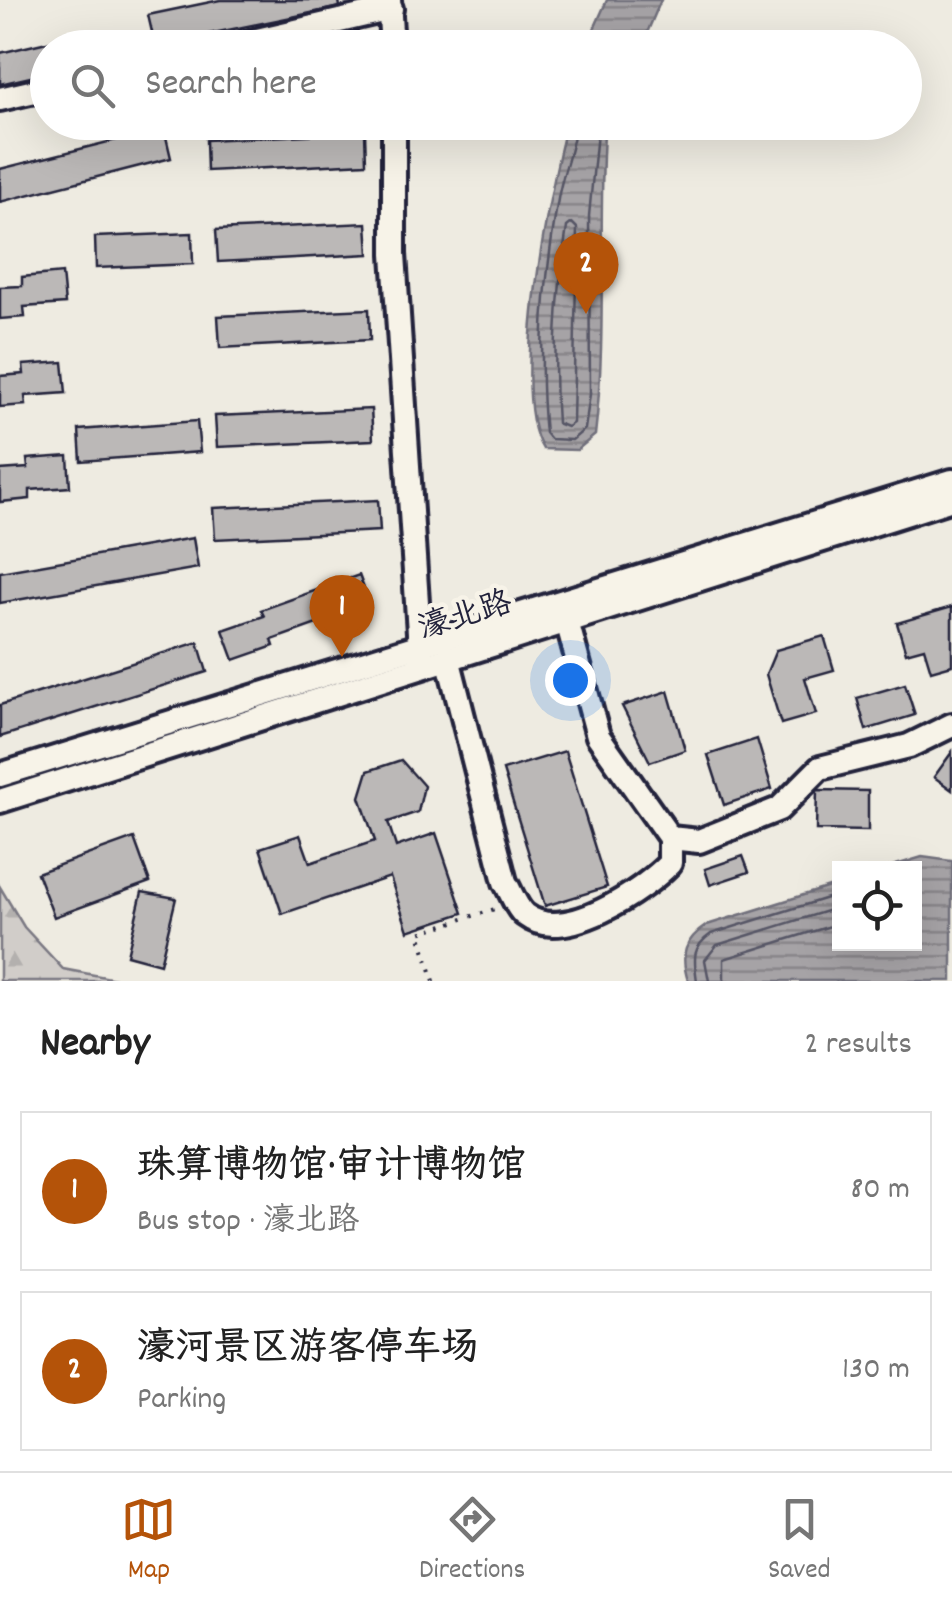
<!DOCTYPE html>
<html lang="en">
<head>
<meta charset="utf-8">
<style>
  :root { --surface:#fff; --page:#f6f6f6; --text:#222; --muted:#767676; --line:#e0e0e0; --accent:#b45309 }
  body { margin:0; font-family:Dekko,"LXGW WenKai TC",sans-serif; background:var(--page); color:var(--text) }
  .controls { position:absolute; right:30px; bottom:30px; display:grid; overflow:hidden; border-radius:0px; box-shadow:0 10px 40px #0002 }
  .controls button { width:90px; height:90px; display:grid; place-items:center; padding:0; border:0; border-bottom:2px solid var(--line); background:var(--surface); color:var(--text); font:50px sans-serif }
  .you { position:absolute; left:570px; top:680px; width:35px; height:35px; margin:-25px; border:8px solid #fff; border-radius:50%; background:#1a73e8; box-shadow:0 0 0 15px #1a73e833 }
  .badge { display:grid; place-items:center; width:65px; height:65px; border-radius:50%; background:var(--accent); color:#fff; font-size:32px; font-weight:700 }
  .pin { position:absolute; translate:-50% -82px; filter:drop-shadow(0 2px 5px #0008) }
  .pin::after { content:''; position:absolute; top:52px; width:35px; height:30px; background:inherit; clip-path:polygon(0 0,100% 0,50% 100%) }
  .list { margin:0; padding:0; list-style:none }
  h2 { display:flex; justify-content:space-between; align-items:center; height:130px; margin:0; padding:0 40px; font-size:42px }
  h2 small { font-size:32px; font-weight:400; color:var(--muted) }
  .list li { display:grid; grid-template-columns:65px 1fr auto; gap:30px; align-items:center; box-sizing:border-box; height:160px; margin:0 20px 20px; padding:0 20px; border:2px solid var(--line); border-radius:0px }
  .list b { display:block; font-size:38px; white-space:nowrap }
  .list p { margin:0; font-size:32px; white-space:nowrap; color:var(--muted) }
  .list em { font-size:32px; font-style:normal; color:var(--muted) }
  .icon { flex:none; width:55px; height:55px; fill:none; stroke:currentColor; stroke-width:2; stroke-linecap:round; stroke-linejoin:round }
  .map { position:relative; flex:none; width:952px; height:981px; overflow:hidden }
  .search { position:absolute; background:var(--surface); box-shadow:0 10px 40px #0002; left:30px; right:30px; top:30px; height:110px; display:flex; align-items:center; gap:25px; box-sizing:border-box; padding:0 35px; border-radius:55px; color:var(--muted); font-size:38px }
  .sheet { height:490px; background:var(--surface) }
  nav { display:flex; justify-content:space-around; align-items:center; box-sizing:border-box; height:140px; border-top:2px solid var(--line); background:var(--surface); font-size:28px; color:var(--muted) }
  nav a { display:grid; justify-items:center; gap:5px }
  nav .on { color:var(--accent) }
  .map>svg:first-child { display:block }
  .forest { fill:url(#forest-firs); stroke:#7a7882; stroke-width:2.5 }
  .water { fill:url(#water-rules); stroke:#716f7b; stroke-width:2.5 }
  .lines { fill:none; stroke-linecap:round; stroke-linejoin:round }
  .shore { stroke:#575666; stroke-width:2.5 }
  .building { fill:#bbb8b7; stroke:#22223b; stroke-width:2.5 }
  .minor-casing { stroke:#22223b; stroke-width:30 }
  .path { stroke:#22223b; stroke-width:4; stroke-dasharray:2.5 8; stroke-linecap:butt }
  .minor { stroke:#f7f3e8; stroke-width:22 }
  .labels { text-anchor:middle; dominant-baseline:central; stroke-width:9; stroke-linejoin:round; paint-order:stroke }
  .street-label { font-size:32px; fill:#22223b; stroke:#f7f3e8 }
</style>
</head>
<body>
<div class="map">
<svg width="952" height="981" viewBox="0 0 952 981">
  <defs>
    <pattern id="forest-firs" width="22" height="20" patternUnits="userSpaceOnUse" patternTransform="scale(2.5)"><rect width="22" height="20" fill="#d1cdc9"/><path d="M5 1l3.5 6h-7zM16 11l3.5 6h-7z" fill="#b3b0ae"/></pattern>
    <pattern id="water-rules" width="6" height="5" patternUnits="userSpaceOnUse" patternTransform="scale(2.5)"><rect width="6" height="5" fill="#a6a3a6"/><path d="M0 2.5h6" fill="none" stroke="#878488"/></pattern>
  </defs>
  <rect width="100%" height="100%" fill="#eeebe1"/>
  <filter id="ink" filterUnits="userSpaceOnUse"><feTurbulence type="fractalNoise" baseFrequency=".01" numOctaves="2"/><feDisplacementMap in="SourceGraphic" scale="20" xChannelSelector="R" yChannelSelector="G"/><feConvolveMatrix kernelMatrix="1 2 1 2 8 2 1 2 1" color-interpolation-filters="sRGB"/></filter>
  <g filter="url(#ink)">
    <!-- forest -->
    <polygon class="forest" points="0,887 24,927 63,969 126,981 0,981"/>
    <!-- water -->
    <g class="water">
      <polygon points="607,0 661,0 641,47 586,47"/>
      <path d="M567 123H609L604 134C598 234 607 336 595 435L577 450 543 449C508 394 550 188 567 123Z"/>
      <path d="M922 857 952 861V981H688C680 955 684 940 707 925L839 884 840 944H914V868H886Z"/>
    </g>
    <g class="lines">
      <!-- shore -->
      <g class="shore">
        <path d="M576 122C574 148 562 173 558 199 545 276 537 355 545 433L550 439 572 440 585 429 590 394 589 216 598 122"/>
        <path d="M572 223 577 228 573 423 567 427 557 423C552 357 557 293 567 227Z"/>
        <path d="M697 981C694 959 691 948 711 934L840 894"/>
        <polyline points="709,981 705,960 717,945 840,907"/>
        <polyline points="724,981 724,959 840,923"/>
      </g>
    </g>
    <!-- building -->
    <g class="building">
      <polygon points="220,0 339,0 340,7 155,45 148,15"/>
      <polygon points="81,34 84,48 48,48 48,73 0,84 0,53"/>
      <polygon points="164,128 171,158 0,202 0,169"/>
      <polygon points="365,132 366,163 207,171 206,140"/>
      <polygon points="367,223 369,254 218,262 216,230"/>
      <polygon points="192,233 193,264 96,268 95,237"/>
      <polygon points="62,273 65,304 24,307 25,317 0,319 0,287 22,286 22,277"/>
      <polygon points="369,309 370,340 220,348 218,316"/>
      <polygon points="63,362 66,393 25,396 26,405 0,407 0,376 24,374 23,365"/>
      <polygon points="371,409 373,440 217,447 215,416"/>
      <polygon points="197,421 200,452 81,461 79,430"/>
      <polygon points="68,456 70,487 30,490 30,499 0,502 0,470 28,468 27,459"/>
      <polygon points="378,500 380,531 215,539 213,508"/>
      <polygon points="193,538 198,568 0,603 0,572"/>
      <polygon points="359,575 370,605 272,640 274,646 234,660 223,630 264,616 261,610"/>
      <polygon points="952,607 952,665 931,671 924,648 906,653 897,623"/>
      <polygon points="824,636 834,670 805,678 816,714 781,724 766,674 776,650"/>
      <polygon points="198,642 207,672 0,737 0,705"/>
      <polygon points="905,684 915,715 866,730 857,698"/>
      <polygon points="668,691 685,750 650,762 622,706"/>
      <polygon points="757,739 772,789 724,805 708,755"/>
      <polygon points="565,751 607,887 545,906 503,770"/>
      <polygon points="952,752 952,790 934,777"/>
      <polygon points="401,760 424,786 418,812 388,822 396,847 436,833 463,913 408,931 390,877 282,914 260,848 300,835 310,863 375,841 360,797 368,771"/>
      <polygon points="817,790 868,791 868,831 816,830"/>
      <polygon points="134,838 150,882 54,917 37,873"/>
      <polygon points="743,856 749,872 710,885 705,869"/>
      <polygon points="142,892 176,898 160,964 127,955"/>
    </g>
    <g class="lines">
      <!-- minor casing -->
      <g class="minor-casing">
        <g id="minor">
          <polyline points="389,0 392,48"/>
          <polyline points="223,48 391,9"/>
          <polyline points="0,99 48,88"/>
          <polyline points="394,122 394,254 421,663"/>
          <polyline points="567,621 598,736 670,838 699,841 779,809 820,768 909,746 952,725"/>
          <path d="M448 658 505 882C511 892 517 909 525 915 564 945 643 891 670 863V838"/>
          <polyline points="0,775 952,481"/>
          <polyline points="0,801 952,499"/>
        </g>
      </g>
      <!-- path -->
      <polyline class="path" points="434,981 419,933 498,908"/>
      <!-- minor -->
      <use href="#minor" class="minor"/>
    </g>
  </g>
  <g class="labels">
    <!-- street labels -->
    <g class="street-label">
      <text transform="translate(466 618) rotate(-17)">濠北路</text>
    </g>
  </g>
</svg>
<div class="controls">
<button><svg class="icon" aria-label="locate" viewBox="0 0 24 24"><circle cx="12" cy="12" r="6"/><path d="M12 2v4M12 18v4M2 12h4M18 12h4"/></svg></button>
</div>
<div class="you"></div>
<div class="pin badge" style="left:342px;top:657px">1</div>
<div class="pin badge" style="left:586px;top:314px">2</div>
<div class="search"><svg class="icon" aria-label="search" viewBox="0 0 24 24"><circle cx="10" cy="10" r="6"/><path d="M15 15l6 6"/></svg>Search here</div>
</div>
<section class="sheet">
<h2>Nearby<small>2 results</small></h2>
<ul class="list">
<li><span class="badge">1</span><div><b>珠算博物馆·审计博物馆</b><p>Bus stop · 濠北路</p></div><em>80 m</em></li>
<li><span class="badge">2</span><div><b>濠河景区游客停车场</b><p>Parking</p></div><em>130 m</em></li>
</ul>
</section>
<nav>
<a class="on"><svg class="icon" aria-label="map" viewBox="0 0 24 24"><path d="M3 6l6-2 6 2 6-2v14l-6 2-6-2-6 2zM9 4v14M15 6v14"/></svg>Map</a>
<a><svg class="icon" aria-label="directions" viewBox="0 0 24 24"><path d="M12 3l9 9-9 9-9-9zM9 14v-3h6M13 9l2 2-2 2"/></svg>Directions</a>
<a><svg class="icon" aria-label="saved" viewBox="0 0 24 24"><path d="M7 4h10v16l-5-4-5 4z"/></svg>Saved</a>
</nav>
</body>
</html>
